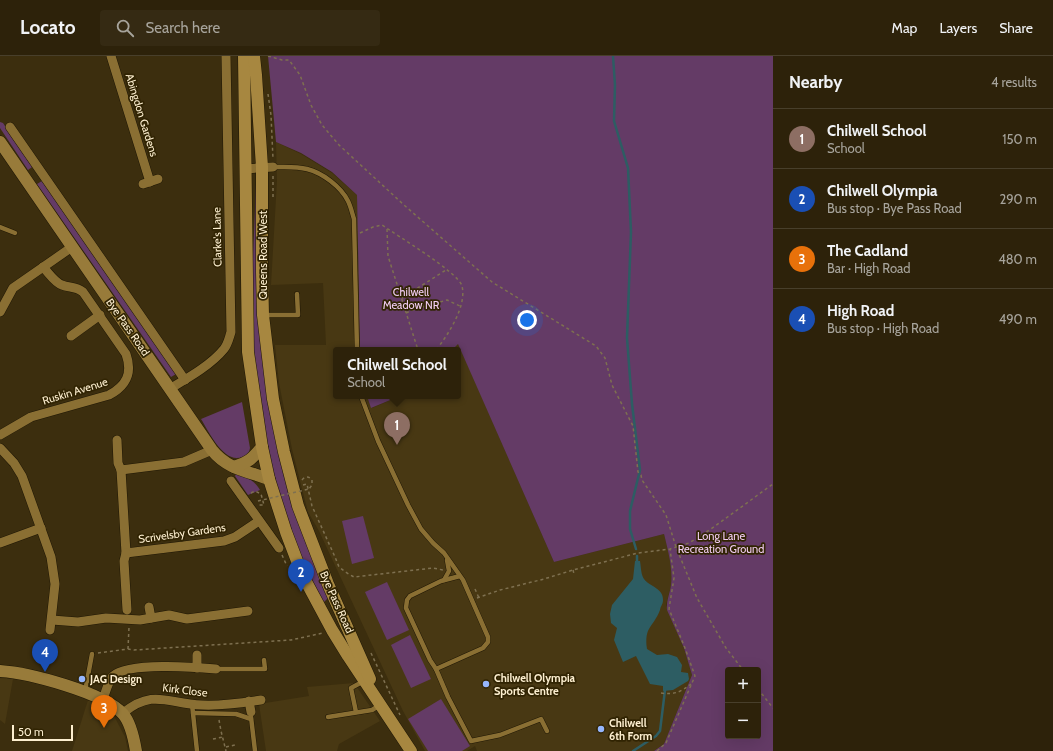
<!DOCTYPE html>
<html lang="en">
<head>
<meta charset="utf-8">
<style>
  :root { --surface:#2d220a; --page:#352a13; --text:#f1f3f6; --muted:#a7a49c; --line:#483f2b; --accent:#96b6fd }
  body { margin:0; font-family:Cabin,sans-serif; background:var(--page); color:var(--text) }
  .controls { position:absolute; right:12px; bottom:12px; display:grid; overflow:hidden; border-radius:4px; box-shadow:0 4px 16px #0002 }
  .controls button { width:36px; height:36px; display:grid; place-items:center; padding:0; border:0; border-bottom:1px solid var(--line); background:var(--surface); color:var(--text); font:20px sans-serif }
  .scale { position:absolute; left:12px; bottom:10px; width:61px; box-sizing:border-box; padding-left:4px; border:2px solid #fdefd0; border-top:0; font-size:11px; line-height:14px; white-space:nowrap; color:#fdefd0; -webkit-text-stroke:3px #312403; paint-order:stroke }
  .you { position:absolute; left:527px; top:264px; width:14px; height:14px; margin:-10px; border:3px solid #fff; border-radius:50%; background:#1a73e8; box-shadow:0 0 0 6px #1a73e833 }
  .badge { display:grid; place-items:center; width:26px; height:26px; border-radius:50%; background:var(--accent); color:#fff; font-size:13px; font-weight:700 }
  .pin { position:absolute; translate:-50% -33px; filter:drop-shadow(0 1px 2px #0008) }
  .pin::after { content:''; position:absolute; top:21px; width:14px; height:12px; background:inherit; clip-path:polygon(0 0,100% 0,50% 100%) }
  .popup { position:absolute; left:333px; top:291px; width:128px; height:52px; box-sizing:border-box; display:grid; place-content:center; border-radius:4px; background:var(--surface); filter:drop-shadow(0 1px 3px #0005); font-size:13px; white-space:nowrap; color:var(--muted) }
  .popup b { font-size:15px; color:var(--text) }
  .popup::after { content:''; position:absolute; left:50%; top:100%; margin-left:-8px; border:8px solid transparent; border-top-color:var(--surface) }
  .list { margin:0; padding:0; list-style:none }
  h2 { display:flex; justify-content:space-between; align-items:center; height:52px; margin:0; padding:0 16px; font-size:17px }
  h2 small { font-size:13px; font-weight:400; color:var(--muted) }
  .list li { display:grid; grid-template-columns:26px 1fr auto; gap:12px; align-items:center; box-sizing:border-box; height:60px; padding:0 16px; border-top:1px solid var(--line) }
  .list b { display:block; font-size:15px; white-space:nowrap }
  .list p { margin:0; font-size:13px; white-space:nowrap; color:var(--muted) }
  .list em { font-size:13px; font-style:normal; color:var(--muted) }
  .icon { flex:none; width:22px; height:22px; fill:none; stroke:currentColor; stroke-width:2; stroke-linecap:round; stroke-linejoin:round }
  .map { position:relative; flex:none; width:773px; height:695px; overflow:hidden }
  header { display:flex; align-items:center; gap:24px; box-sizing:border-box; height:56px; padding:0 20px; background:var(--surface); border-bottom:1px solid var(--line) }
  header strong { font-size:19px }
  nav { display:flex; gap:22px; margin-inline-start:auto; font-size:14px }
  .search { width:280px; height:36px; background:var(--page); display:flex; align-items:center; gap:10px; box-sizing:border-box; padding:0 14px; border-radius:4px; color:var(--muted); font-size:15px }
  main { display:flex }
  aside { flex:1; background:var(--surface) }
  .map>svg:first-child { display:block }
  .built { fill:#483813 }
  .green { fill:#643b66; fill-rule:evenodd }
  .water { fill:#2d5d63 }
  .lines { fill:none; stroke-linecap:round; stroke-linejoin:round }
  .stream { stroke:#2d5d63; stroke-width:2.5 }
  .lane-casing { stroke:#1f1705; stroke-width:5.5 }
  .street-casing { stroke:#1f1705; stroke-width:10 }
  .secondary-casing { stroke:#1f1705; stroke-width:13 }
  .primary-casing { stroke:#1f1705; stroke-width:13 }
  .path { stroke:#7e7050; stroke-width:1.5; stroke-dasharray:3 3; stroke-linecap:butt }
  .lane { stroke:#8a6f33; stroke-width:4.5 }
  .street { stroke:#8a6f33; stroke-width:9 }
  .secondary { stroke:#987b3a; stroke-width:12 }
  .primary { stroke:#a78740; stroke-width:12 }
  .path-bridge { stroke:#7e7050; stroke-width:1.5; stroke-dasharray:3 3; stroke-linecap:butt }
  .poi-dot { fill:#96b6fd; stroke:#312403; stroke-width:1.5 }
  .labels { text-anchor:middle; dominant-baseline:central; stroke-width:3.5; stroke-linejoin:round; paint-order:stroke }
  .street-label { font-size:11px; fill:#fdefd0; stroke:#312403 }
  .park-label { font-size:11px; fill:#f4cff5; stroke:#312403 }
  .poi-label { font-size:11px; font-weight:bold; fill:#fdefd0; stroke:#312403; text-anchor:start }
</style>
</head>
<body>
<header>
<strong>Locato</strong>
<div class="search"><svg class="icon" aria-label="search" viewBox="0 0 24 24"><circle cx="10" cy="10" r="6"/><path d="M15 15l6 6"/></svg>Search here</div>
<nav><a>Map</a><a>Layers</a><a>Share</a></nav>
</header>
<main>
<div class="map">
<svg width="773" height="695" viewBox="0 0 773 695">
  <rect width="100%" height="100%" fill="#3c2e0e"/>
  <!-- built -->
  <g class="built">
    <polygon points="276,86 301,98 332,117 357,139 360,294 336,294 336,340 367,340 372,352 400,340 458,340 458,294 452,294 458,287 554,506 664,478 669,498 672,518 671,530 666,549 684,592 692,619 664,688 654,695 477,695 475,690 467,695 425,695 403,655 319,475 308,456 292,393 279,327 275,289 326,289 323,227 271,229 277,125"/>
    <polygon points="0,622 13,623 5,668 0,664"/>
    <polygon points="354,627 380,665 339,688 337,695 266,695 259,648 309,640 307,631"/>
    <polygon points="88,644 98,648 114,660 125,681 128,695 72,695"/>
  </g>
  <!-- green -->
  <g class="green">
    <path d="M268 0H773V695H654L664 688 692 619 684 592 667 554C666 545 670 537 671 529 673 512 668 495 664 478L554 506 458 288 452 294H360L357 139 332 116 301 97 276 86ZM728 614H758V680H728Z"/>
    <polygon points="0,66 3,67 32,111 28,114 0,72"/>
    <polygon points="42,125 176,318 171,321 37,128"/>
    <path d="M256 128 258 244 298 462 306 487 328 542 324 546H321C288 481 267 410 258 338 256 325 254 311 253 298 250 242 254 185 256 128Z"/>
    <polygon points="367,340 400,340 371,352"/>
    <path d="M242 346 250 392C249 397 247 400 242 401 224 408 209 376 201 363Z"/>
    <path d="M236 418C247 421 254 424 260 434L248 439 235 420Z"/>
    <polygon points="363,460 374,502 352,508 342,465"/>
    <polygon points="387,526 409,574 387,584 365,536"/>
    <polygon points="410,579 431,623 411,632 391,589"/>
    <polygon points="441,643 470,690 462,695 428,695 408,663"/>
  </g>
  <!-- water -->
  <path class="water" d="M635 505H640C641 511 641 519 644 523 650 531 664 532 663 545 663 548 660 551 660 554 653 572 644 570 647 593L657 599 668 598 677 601 682 609 681 616 688 617 689 623 688 625 673 634 663 635V630L650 628 636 600 623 606 614 584 617 572 611 567 610 558 612 549 633 523Z"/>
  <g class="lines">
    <!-- stream -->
    <g class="stream">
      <polyline points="613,0 615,29 614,65 628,112 631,176 627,282 632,348 640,414 630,455 630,473 636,493"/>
      <polyline points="637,500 637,505"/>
      <polyline points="633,695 656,680 660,675 665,634"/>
    </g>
    <!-- lane casing -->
    <g class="lane-casing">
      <g id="lane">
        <path d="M273 111C284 111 296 110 307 113 323 117 341 131 348 145 351 151 352 157 354 163L357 294"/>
        <polyline points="0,171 15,177"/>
        <polyline points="263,259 298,259 297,238"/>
        <polyline points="361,340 378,385 408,449 421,473 433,487 444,497 463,524 488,581 488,586 483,592 436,613 430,604 406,552 407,544 410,540 441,525 460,520"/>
        <polyline points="444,524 449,515 447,504"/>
        <polyline points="216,613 265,613 264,604"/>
        <polyline points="436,613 448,641 471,685 500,679 541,663 547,675"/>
        <polyline points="85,636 92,598"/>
        <polyline points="192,648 197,695"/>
        <polyline points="356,656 351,632 364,625"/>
        <polyline points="193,657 236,658 251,663"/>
        <polyline points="251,661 255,695"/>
        <polyline points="328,661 372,654 380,649"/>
      </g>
    </g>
    <!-- street casing -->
    <g class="street-casing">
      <g id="street">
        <polyline points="111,0 150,126"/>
        <polyline points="10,71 185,324"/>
        <polyline points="245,113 273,111"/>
        <polyline points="143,128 158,123"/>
        <polyline points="0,256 13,232 72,191"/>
        <polyline points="71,280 100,259"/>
        <path d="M171 332C188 322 211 309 224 293 228 288 229 282 231 276L226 0"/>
        <path d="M0 379 31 361 109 339C126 330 133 318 126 298L83 236C76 230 69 232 62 229 54 226 49 217 43 211"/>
        <polyline points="117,384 118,407 121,414"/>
        <polyline points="0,392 14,407 22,420 51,501 55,528 50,574"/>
        <polyline points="212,394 184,406 121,414 126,497 224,485 235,481 259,465"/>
        <polyline points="231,425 279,492"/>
        <polyline points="0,487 41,472"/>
        <polyline points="126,497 124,505 127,554"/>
        <polyline points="149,551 151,562"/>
        <polyline points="52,564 78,566 106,562 140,564 169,559 187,563 248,555"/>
        <polyline points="197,612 197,599"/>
        <path d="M103 643C106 636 108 625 113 620 128 606 195 611 216 613"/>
        <polyline points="249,645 251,656"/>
        <path d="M123 657C154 632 168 648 202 649 222 650 242 647 261 644"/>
      </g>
    </g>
    <!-- secondary casing -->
    <g class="secondary-casing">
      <g id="secondary">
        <path d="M0 86 212 394C227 413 247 415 269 423"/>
        <path d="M234 411C249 406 252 403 262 391"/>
        <path d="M0 615C29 617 103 636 123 658 131 667 134 683 136 695"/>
      </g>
    </g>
    <!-- primary casing -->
    <g class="primary-casing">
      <g id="primary">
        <polyline points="244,0 248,296 262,391 269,423 286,476 302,518 332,574 348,600 411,695"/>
        <polyline points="254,0 256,19 262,111 262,216 263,259 273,343 284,396 298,450 328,528 370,623"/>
      </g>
    </g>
    <!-- path -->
    <g class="path">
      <polyline points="268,0 282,4 289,4 300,19 311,49 322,69 339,89 404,149 492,226 596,290 605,302 612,329 633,370 638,416 641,419 642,424 666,459 676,491 697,542 726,592 743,614"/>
      <polyline points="268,38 271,59 273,103"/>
      <polyline points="273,141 273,119"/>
      <polyline points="387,173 388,200 418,294"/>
      <path d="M360 177 373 171 382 169C396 179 458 216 462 230 467 250 448 279 436 294"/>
      <polyline points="402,242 446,214"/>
      <polyline points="406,257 415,253 447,244 460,250"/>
      <path d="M302 424C305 420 309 420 312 424V429L309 433"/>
      <polyline points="303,429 307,428 312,450 335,501 339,511 347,517 354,521 433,512 443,514"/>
      <polyline points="251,437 255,435 261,438 264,449 259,449"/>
      <polyline points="282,499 287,510"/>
      <polyline points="573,514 574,518"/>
      <polyline points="475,533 479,542"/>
      <polyline points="477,542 500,534 544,523 573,514 638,497 670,493 689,487 711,473 773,428"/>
      <polyline points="128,593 129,571"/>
      <polyline points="98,597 128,593 134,594 291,584 323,577"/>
      <polyline points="371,597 400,659"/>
      <polyline points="758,633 773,652"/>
      <path d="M661 637C674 639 681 636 691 628"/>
      <polyline points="219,664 221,675 226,695"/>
      <polyline points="213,683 223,681"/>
      <polyline points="226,691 235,689"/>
      <polyline points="657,695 666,687 695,620 685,592 669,553 674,522 670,493"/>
    </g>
    <!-- lane -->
    <use href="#lane" class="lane"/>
    <!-- street -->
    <use href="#street" class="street"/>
    <!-- secondary -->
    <use href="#secondary" class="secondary"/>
    <!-- primary -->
    <use href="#primary" class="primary"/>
    <!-- path-bridge -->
    <polyline class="path-bridge" points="258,445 309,433"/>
  </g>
  <!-- markers -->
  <g class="poi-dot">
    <circle cx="82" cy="623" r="4"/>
    <circle cx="486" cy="628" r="4"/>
    <circle cx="601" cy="673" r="4"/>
  </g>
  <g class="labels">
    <!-- street labels -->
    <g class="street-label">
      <text transform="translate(142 59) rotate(73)">Abingdon Gardens</text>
      <text transform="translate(217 181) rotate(-91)">Clarke's Lane</text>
      <text transform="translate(263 199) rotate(-90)">Queens Road West</text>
      <text transform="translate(128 271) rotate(55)">Bye Pass Road</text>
      <text transform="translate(75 335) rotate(-17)">Ruskin Avenue</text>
      <text transform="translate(182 477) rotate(-8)">Scrivelsby Gardens</text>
      <text transform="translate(337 546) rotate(66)">Bye Pass Road</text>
      <text transform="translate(185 634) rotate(7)">Kirk Close</text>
    </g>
    <!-- park labels -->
    <g class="park-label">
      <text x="411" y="236">Chilwell<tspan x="411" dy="13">Meadow NR</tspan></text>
      <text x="721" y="480">Long Lane<tspan x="721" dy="13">Recreation Ground</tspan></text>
    </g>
    <!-- poi labels -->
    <g class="poi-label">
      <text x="494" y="622">Chilwell Olympia<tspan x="494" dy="13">Sports Centre</tspan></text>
      <text x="90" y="623">JAG Design</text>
      <text x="609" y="667">Chilwell<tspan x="609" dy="13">6th Form</tspan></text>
    </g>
  </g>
</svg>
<div class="controls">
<button>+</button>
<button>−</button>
</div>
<div class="scale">50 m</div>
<div class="you"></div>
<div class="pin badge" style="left:397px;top:389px;background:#8d6e63">1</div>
<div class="popup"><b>Chilwell School</b>School</div>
<div class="pin badge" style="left:301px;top:536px;background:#1a4fb4">2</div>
<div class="pin badge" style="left:104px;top:672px;background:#e8710a">3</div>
<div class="pin badge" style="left:45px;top:616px;background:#1a4fb4">4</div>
</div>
<aside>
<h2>Nearby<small>4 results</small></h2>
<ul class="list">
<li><span class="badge" style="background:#8d6e63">1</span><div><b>Chilwell School</b><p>School</p></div><em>150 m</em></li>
<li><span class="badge" style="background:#1a4fb4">2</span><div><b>Chilwell Olympia</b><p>Bus stop · Bye Pass Road</p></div><em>290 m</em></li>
<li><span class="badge" style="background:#e8710a">3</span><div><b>The Cadland</b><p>Bar · High Road</p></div><em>480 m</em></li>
<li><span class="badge" style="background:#1a4fb4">4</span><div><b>High Road</b><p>Bus stop · High Road</p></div><em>490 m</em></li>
</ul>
</aside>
</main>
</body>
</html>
